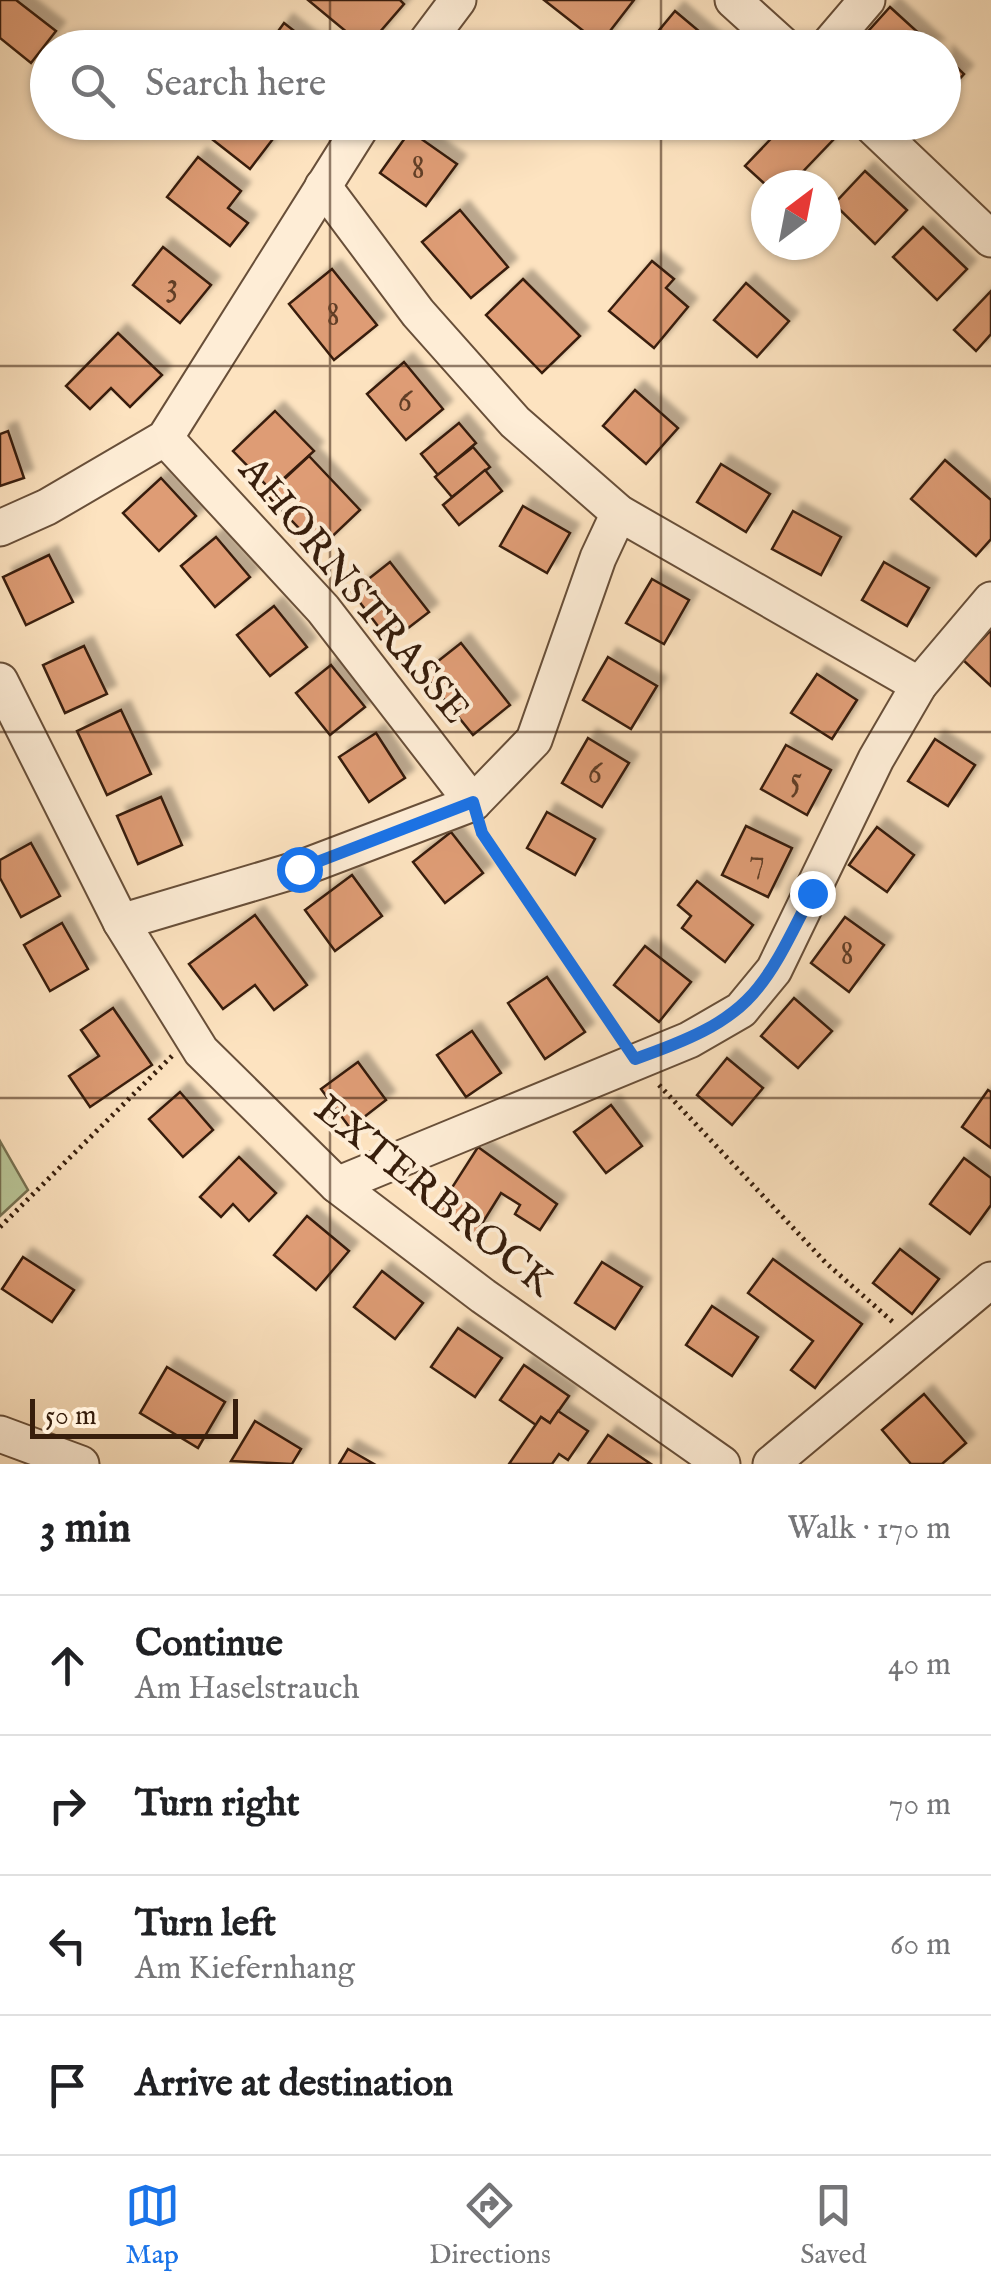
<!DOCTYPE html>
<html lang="en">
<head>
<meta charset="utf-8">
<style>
  :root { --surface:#fff; --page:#f6f6f6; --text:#202124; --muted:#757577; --line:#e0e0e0; --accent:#1a73e8 }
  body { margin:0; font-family:"IM FELL English",serif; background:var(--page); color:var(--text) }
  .compass { position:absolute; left:751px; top:170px; width:90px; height:90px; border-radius:50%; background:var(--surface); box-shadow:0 2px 8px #0004; rotate:32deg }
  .scale { position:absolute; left:30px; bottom:25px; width:208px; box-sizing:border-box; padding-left:10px; border:5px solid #371e0c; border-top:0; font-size:28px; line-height:35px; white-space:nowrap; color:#371e0c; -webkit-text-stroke:8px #feedd6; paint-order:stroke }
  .stop { position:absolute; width:30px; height:30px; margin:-22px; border:8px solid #1a73e8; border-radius:50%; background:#fff }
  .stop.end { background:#1a73e8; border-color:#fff; box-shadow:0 2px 10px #0008 }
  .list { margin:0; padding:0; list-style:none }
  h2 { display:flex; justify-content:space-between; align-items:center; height:130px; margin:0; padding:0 40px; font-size:42px }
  h2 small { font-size:32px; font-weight:400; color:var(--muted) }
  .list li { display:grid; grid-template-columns:65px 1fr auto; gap:30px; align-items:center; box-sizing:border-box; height:140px; padding:0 40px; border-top:2px solid var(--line) }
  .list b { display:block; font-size:38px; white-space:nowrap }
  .list p { margin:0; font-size:32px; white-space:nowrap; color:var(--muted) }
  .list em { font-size:32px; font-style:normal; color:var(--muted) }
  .icon { flex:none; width:55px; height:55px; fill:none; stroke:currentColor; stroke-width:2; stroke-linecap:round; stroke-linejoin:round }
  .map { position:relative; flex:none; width:991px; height:1464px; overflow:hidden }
  .search { position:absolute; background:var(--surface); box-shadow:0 2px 8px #0004; left:30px; right:30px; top:30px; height:110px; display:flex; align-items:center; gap:25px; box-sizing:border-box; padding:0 35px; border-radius:55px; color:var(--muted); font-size:38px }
  .sheet { height:690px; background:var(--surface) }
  nav { display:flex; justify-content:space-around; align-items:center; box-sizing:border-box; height:140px; border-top:2px solid var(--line); background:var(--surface); font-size:28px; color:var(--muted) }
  nav a { display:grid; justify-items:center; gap:5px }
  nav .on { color:var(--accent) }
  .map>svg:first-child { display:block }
  .green { fill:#b9c597; stroke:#787252; stroke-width:2.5 }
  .building { fill:#de9c74; stroke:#371e0c; stroke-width:2.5; filter:url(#shadow) }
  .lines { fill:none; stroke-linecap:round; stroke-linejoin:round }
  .minor-casing { stroke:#684f39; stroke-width:39 }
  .path { stroke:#371e0c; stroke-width:5; stroke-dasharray:2.5 5; stroke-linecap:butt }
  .minor { stroke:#feedd6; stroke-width:35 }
  .route { stroke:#1a73e8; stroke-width:12 }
  .grid { fill:none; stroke:#371e0c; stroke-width:2.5; stroke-opacity:0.55 }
  .labels { text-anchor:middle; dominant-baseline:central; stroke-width:8; stroke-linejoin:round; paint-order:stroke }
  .number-label { font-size:35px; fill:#613e26 }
  .street-label { font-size:40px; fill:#371e0c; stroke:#feedd6 }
</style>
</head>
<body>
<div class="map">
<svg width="991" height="1464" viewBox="0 0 991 1464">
  <defs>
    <filter id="shadow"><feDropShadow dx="9" dy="-9" stdDeviation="2.5" flood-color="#0004"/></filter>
  </defs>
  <rect width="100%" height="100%" fill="#fde3c0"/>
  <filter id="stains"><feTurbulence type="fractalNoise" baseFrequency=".002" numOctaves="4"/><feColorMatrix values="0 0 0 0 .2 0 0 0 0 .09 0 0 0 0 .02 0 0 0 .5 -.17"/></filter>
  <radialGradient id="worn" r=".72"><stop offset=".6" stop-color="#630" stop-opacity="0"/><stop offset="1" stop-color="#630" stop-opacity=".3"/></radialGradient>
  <!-- green -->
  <polygon class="green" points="0,1141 28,1190 0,1216"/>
  <!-- building -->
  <g class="building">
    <polygon points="0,0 16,0 56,31 31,63 0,38"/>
    <polygon points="308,0 400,0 404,4 366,48"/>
    <polygon points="544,0 634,0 600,44"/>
    <polygon points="890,7 935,48 853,48"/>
    <polygon points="675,11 719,48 659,48 651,40"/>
    <polygon points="284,23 316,48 266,48"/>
    <polygon points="944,55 964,74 944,96"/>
    <polygon points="218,122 268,122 279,131 250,169 208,136"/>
    <polygon points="787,122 814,122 833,140 790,185 766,185 745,166"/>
    <polygon points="410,131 457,164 426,206 380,173"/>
    <polygon points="198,157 241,191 228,208 248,223 230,246 167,197"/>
    <polygon points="865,171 907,210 875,244 834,204"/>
    <polygon points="460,210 508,267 471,298 422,242"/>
    <polygon points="923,227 967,269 937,300 893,257"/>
    <polygon points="163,247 211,285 180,323 133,285"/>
    <polygon points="652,261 674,279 666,288 688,307 654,348 609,311"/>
    <polygon points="332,269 377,325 334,360 289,304"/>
    <polygon points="523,279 580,336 542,373 486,315"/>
    <polygon points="746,283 789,321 757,357 714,320"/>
    <polygon points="991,291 991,334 976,351 954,330"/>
    <polygon points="118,333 162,375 130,407 111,388 90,409 66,386"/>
    <polygon points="404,362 443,409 406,440 367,394"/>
    <polygon points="635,390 678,428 646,464 603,426"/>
    <polygon points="275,411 314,451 271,490 233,451"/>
    <polygon points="459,423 476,443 438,475 421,454"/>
    <polygon points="8,431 24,478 0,486 0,434"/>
    <polygon points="473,447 490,467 452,497 435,477"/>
    <polygon points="309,456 360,510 319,549 267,495"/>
    <polygon points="945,460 991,500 991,539 976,556 911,499"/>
    <polygon points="721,464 770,494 746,532 697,502"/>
    <polygon points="485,470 502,491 459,525 443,505"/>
    <polygon points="161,478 196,516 159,551 123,513"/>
    <polygon points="523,506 570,533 547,573 500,546"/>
    <polygon points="793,511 841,537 821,575 772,549"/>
    <polygon points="216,537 250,577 215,607 181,566"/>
    <polygon points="49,555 73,602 26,625 3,577"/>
    <polygon points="390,562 429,612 390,642 352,592"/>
    <polygon points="884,562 929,588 907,626 862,600"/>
    <polygon points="652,579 689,600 664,644 626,623"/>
    <polygon points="274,606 307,647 270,676 237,635"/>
    <polygon points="991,630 991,686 963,660"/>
    <polygon points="461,643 510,705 473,735 423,673"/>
    <polygon points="84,646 107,694 65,713 43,665"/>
    <polygon points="608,657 657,686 631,729 583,700"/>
    <polygon points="331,665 365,707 330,735 296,693"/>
    <polygon points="817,674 857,700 832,739 791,713"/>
    <polygon points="121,710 151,774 107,795 77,731"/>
    <polygon points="376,733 405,778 369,802 339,757"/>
    <polygon points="588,738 629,763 602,807 562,783"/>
    <polygon points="935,739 975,765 948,806 908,781"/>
    <polygon points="786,745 831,770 807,815 761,789"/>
    <polygon points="161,797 182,845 138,864 117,816"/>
    <polygon points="547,812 595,839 575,875 527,848"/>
    <polygon points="746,826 792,848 768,897 722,875"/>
    <polygon points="877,827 914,855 887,892 849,865"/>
    <polygon points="451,832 483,873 445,903 413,862"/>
    <polygon points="31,843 60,896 21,917 0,878 0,860"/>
    <polygon points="352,875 382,916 335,951 305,910"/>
    <polygon points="697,881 753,925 725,962 682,928 691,916 678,905"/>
    <polygon points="255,915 307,985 274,1010 255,985 223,1009 189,964"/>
    <polygon points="845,917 884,945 849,992 811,963"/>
    <polygon points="62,923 88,969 50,991 24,945"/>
    <polygon points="645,946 691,982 659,1022 614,985"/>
    <polygon points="547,977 585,1032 545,1059 508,1003"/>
    <polygon points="794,998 832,1031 798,1068 761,1036"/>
    <polygon points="113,1008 152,1065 90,1107 69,1076 99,1056 81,1030"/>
    <polygon points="472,1031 501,1073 466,1097 437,1055"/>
    <polygon points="727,1058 763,1088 732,1125 697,1095"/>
    <polygon points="358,1062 386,1100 350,1128 321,1089"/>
    <polygon points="988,1090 991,1092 991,1148 962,1127"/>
    <polygon points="180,1092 213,1130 183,1157 149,1119"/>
    <polygon points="611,1105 642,1146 606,1173 574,1132"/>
    <polygon points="478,1147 557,1204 540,1230 515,1214 520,1205 501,1193 475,1235 437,1211"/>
    <polygon points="239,1157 276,1193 249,1221 233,1204 221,1217 200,1197"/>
    <polygon points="964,1158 991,1178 991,1205 970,1234 930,1204"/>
    <polygon points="307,1216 349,1251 316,1290 274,1255"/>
    <polygon points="900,1249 939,1279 912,1314 873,1283"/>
    <polygon points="23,1257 74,1290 52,1322 2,1289"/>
    <polygon points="773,1259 862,1324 815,1388 791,1370 813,1341 748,1293"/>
    <polygon points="602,1262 642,1287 615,1329 575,1303"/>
    <polygon points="382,1271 423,1303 395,1339 354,1307"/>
    <polygon points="712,1306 758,1337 732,1376 686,1345"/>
    <polygon points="458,1328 502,1358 475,1397 431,1367"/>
    <polygon points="524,1365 569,1396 550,1423 541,1417 536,1425 500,1400"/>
    <polygon points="167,1367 225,1402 198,1448 140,1413"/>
    <polygon points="924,1394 966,1443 942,1464 911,1464 882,1430"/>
    <polygon points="558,1411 588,1431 568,1460 559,1454 552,1464 509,1464 541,1417 550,1423"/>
    <polygon points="255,1421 301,1449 292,1464 231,1461"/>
    <polygon points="608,1435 651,1464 588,1464"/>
    <polygon points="348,1449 374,1464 339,1464"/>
  </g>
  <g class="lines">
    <!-- minor casing -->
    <g class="minor-casing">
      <g id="minor">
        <polyline points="733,0 786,48"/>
        <polyline points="422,48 458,0"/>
        <polyline points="826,48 867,0"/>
        <polyline points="868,122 991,239"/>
        <polyline points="323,186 418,313 515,422 619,513 919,685"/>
        <polyline points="165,438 323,609 473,803"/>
        <polyline points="0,528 47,507 165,438 364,122"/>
        <polyline points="0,681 121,922 201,1051 337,1185 483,1296 722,1464"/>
        <polyline points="121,922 299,869 473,803 534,740 598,558 619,513"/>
        <polyline points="337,1185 689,1040 741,1010 774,970 876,759 919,685 991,600"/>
        <polyline points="0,1434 81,1464"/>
        <polyline points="771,1464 991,1280"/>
      </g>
    </g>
    <!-- path -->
    <g class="path">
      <polyline points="482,831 621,1038"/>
      <polyline points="659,1085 826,1263 894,1323"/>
      <polyline points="0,1227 172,1056"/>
    </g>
    <!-- minor -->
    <use href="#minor" class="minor"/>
  </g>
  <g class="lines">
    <!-- route -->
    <path class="route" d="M299 869 473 802 482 833 635 1059C749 1019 760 998 812 893"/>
  </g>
  <!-- grid -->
  <path class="grid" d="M330 0V48M661 0V48M330 122V1464M661 122V1464M0 366H991M0 732H991M0 1098H991"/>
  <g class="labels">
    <!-- number labels -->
    <g class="number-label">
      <text x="418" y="168">8</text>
      <text x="172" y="285">3</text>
      <text x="333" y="315">8</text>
      <text x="405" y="401">6</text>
      <text x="595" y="773">6</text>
      <text x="796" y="780">5</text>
      <text x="757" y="861">7</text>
      <text x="847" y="954">8</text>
    </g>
    <!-- street labels -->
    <g class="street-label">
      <text transform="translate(353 591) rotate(50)">AHORNSTRASSE</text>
      <text transform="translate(433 1197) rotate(39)">EXTERBROCK</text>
    </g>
  </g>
  <rect width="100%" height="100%" filter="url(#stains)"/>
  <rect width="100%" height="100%" fill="url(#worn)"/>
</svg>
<svg class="compass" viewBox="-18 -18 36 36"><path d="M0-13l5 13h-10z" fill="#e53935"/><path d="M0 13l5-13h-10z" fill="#757577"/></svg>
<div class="scale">50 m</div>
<div class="stop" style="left:299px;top:869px"></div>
<div class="stop end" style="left:812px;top:893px"></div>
<div class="search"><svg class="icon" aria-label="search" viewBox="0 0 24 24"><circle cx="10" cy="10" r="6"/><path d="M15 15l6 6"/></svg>Search here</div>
</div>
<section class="sheet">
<h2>3 min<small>Walk · 170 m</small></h2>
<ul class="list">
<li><svg class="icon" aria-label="ahead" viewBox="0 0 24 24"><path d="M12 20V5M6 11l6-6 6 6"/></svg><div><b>Continue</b><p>Am Haselstrauch</p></div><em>40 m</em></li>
<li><svg class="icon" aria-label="right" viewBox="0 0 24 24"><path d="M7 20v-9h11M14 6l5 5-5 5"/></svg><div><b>Turn right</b></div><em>70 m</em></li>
<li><svg class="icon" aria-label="left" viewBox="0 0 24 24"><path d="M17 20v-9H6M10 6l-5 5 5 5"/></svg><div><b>Turn left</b><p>Am Kiefernhang</p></div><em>60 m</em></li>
<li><svg class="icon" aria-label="arrive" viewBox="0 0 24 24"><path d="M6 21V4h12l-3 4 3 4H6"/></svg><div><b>Arrive at destination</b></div></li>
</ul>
</section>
<nav>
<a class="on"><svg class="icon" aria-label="map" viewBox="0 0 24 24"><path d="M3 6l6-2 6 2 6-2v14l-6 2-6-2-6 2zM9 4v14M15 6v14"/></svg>Map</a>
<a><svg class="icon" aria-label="directions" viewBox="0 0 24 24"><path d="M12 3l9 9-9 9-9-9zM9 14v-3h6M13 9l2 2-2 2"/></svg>Directions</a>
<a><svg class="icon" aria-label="saved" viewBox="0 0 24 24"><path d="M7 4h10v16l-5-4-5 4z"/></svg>Saved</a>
</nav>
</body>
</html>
